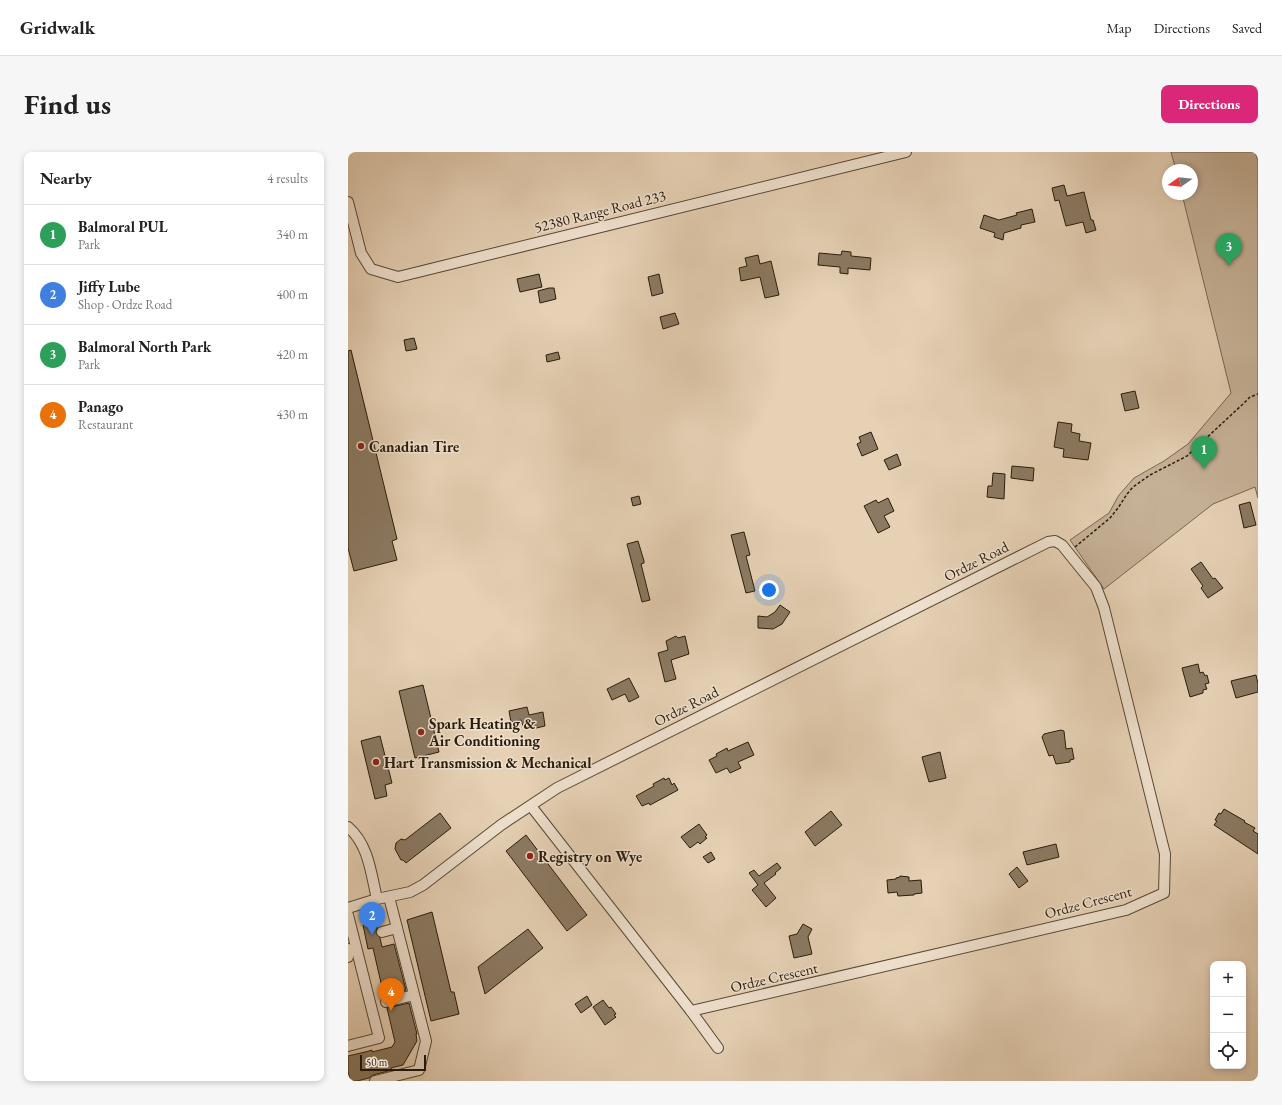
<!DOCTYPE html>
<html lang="en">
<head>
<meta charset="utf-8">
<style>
  :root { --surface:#fff; --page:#f6f6f6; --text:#222; --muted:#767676; --line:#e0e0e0; --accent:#db2777 }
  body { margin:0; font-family:"EB Garamond",serif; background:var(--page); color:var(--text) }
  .controls { position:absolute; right:12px; bottom:12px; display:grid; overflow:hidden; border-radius:8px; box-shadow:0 2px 6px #0003 }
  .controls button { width:36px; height:36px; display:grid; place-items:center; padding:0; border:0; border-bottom:1px solid var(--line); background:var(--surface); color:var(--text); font:20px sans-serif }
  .compass { position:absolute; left:814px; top:12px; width:36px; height:36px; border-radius:50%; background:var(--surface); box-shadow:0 2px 6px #0003; rotate:256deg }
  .scale { position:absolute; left:12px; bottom:10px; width:66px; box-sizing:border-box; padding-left:4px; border:2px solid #291c0b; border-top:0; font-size:11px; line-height:14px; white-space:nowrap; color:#291c0b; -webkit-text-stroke:3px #efe1cf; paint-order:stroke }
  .you { position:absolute; left:421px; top:438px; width:14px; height:14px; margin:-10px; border:3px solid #fff; border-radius:50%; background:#1a73e8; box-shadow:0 0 0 6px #1a73e833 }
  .badge { display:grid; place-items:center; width:26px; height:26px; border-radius:50%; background:var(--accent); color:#fff; font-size:13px; font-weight:700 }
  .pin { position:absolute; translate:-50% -33px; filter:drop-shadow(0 1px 2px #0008) }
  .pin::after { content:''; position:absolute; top:21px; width:14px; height:12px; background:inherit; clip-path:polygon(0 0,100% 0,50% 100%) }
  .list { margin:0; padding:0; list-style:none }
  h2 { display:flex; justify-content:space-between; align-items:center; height:52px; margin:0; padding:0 16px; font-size:17px }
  h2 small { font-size:13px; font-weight:400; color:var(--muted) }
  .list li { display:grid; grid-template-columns:26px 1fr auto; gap:12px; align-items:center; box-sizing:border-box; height:60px; padding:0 16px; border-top:1px solid var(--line) }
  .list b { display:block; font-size:15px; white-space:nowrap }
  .list p { margin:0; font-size:13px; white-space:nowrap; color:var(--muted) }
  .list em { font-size:13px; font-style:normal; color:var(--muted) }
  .icon { flex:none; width:22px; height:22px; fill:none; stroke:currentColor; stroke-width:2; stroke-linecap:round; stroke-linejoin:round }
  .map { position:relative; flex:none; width:910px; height:929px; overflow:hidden; border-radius:8px }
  header { display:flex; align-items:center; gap:24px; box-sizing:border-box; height:56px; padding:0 20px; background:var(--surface); border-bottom:1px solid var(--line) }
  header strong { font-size:19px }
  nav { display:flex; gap:22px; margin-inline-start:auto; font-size:14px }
  .intro { display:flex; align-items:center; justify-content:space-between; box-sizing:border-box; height:96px; padding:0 24px }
  h1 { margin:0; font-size:28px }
  .button { padding:10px 18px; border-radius:8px; background:var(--accent); color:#fff; font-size:14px; font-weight:700 }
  main { display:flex; gap:24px; padding:0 24px }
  aside { flex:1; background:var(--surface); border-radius:8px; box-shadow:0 2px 6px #0003 }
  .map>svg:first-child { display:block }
  .green { fill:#c6b298; stroke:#786752 }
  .building { fill:#8b7a63; stroke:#291c0b }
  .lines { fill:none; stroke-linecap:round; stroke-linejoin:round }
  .minor-casing { stroke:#584936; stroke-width:12 }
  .path { stroke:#291c0b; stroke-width:1.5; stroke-dasharray:3 2; stroke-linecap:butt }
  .minor { stroke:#efe1cf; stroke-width:10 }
  .poi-dot { fill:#8f2418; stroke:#efe1cf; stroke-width:1.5 }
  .labels { text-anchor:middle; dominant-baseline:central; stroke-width:3; stroke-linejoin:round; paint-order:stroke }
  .street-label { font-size:15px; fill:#291c0b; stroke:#efe1cf }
  .poi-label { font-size:15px; font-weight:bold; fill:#291c0b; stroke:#efe1cf; text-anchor:start }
</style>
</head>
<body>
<header>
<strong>Gridwalk</strong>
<nav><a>Map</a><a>Directions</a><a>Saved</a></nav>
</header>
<div class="intro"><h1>Find us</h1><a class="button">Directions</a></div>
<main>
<aside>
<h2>Nearby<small>4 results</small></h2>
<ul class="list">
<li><span class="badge" style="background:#2e9e5b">1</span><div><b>Balmoral PUL</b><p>Park</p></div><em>340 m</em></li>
<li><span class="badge" style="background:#3f7fe0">2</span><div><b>Jiffy Lube</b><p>Shop · Ordze Road</p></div><em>400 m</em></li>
<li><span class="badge" style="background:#2e9e5b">3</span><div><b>Balmoral North Park</b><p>Park</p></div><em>420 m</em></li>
<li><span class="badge" style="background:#e8710a">4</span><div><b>Panago</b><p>Restaurant</p></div><em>430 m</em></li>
</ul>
</aside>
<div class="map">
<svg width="910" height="929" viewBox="0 0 910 929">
  <rect width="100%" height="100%" fill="#e6d1b5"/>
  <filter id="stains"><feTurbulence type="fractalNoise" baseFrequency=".005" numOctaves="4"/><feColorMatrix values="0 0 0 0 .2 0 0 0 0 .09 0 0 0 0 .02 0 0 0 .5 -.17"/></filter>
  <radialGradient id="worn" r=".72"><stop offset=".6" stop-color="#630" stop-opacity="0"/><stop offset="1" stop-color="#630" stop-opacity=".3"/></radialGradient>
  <!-- green -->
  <polygon class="green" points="823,0 907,0 910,9 910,346 907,335 865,352 756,437 722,388 761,361 771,343 786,326 816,309 840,292 883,241 834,42 844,42 844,18 828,18"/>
  <!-- building -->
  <g class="building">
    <polygon points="716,33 719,44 736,40 743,68 745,68 748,78 738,81 735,70 718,74 711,48 707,49 704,36"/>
    <polygon points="684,57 687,70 673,73 673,76 656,81 655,88 646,85 647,81 632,76 636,63 651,68 669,63 668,61"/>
    <polygon points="494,99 503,100 503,104 523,106 522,118 500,116 500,122 492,121 492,115 470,113 471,101 493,103"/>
    <polygon points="410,103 412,112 423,109 431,143 417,146 412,125 393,129 391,116 399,114 397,106"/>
    <polygon points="191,122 194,135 172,140 169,127"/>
    <polygon points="311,122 315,141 304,144 300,125"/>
    <polygon points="201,136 206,136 208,147 192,151 190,139"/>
    <polygon points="327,161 331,172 315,177 312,165"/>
    <polygon points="66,186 69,197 58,199 56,188"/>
    <polygon points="3,198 49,387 44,389 49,408 6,419 0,396 0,199"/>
    <polygon points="210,200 212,207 199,210 198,203"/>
    <polygon points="787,239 791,256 777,259 773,242"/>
    <polygon points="710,270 724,272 723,280 732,282 731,289 743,291 740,308 715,305 716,297 706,295"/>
    <polygon points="523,280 530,297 514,304 509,292 513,290 511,285"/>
    <polygon points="549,302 553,313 541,318 536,308"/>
    <polygon points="664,314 686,316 685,329 663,326"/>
    <polygon points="645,321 657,322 656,347 639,345 640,334 644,334"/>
    <polygon points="291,344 293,352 285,354 283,346"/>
    <polygon points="540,346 546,359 536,364 542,375 530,381 516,354 528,348 530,351"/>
    <polygon points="902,350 908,373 896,376 891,353"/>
    <polygon points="396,380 402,403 398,404 407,439 398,441 383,383"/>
    <polygon points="290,389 296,409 296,411 293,412 302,448 294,450 279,392"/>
    <polygon points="853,410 865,427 867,426 875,436 860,446 853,436 855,434 843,417"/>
    <polygon points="432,453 442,460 434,472 425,477 410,476 410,464 419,465 427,460"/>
    <polygon points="328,484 330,486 337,484 341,502 323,508 328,527 317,530 310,501 320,498 318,489"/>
    <polygon points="850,512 852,521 855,520 857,524 859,523 861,531 857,532 859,537 855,538 855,541 842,545 834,516"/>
    <polygon points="908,523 910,532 910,540 888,546 883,529"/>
    <polygon points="281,526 291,545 281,550 277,542 264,548 259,537"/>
    <polygon points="75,533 91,600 67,606 51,539"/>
    <polygon points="179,555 181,563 195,560 197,574 184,577 183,575 177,576 177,574 175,574 173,568 163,570 161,559"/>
    <polygon points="713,578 716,579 718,597 724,596 726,607 722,608 722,610 708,612 705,603 701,604 694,585 696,582"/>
    <polygon points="32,584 44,631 37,633 39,644 27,647 13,589"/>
    <polygon points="400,590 406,603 390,610 393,616 382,621 379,616 368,621 361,608 369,604 368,602 379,596 380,599"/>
    <polygon points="592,600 598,626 581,630 574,605"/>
    <polygon points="316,626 317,628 321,626 324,633 326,631 330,638 302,653 301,651 294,654 288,644 306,634 305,632"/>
    <polygon points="876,657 897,669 896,670 907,676 905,679 910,682 910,702 866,673 869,669 867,668 871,661 873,662"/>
    <polygon points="483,659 494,673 467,694 457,680"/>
    <polygon points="92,661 103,676 58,711 55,708 53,708 47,697 48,691 53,687 57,688"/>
    <polygon points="351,672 359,683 357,685 359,686 352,692 350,690 342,696 333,685"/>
    <polygon points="178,683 239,763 219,779 158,699"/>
    <polygon points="708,692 711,705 679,713 675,700"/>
    <polygon points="363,700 367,707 360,711 355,705"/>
    <polygon points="429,711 433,716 427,721 428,722 416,731 428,746 418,755 404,738 410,733 401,721 406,718 411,724"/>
    <polygon points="669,715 680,729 671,736 661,722"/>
    <polygon points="552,724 561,725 561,729 573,728 574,741 566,742 566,743 550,744 549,740 540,741 539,728 548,727 548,726 552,725"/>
    <polygon points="84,760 103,840 106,840 111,862 83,869 59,768"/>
    <polygon points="28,770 29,775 28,781 32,786 34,795 46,792 58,838 36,844 25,796 20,797 15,773"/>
    <polygon points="455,772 464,777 460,785 464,802 446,806 441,784 449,782"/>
    <polygon points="180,777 195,796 137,842 130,815"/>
    <polygon points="239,844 244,853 233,861 227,852"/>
    <polygon points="255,848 261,856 263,855 268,862 266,863 268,865 257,873 245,855"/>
    <polygon points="61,851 69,882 68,882 69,889 55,913 43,916 44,918 25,923 21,926 9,929 2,929 0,919 0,904 21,899 24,898 24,900 44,895 47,890 39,856"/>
  </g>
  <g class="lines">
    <!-- minor casing -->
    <g class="minor-casing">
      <g id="minor">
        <polyline points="0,50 13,101 23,117 50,125 558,0"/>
        <polyline points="183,654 343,859 370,896"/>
        <path d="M0 675C21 693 23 722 29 747"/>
        <polyline points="0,756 29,747 62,740 75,733 153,673 209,636 700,390 707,389 714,393 748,435 756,456 817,702 816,741 778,758 343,859"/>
        <polyline points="0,763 31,886 0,894"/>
        <polyline points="34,780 49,776"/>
        <polyline points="0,797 0,805"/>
        <polyline points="38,850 66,843"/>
        <polyline points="27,929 71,918 78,889 41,745"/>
      </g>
    </g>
    <!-- path -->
    <polyline class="path" points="727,395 762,366 770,356 779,342 785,335 802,323 839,304 896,251 902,245 910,242"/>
    <!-- minor -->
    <use href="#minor" class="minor"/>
  </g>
  <!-- markers -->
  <g class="poi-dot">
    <circle cx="13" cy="294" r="4"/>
    <circle cx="73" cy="580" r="4"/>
    <circle cx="28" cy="610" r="4"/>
    <circle cx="182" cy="704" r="4"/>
  </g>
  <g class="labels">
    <!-- street labels -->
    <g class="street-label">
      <text transform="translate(252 59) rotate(-14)">52380 Range Road 233</text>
      <text transform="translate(628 409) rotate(-27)">Ordze Road</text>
      <text transform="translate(338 554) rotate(-27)">Ordze Road</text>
      <text transform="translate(740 750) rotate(-15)">Ordze Crescent</text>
      <text transform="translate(426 825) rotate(-13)">Ordze Crescent</text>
    </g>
    <!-- poi labels -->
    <g class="poi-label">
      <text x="21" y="294">Canadian Tire</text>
      <text x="81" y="571">Spark Heating &amp;<tspan x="81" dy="17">Air Conditioning</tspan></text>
      <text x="36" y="610">Hart Transmission &amp; Mechanical</text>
      <text x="190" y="704">Registry on Wye</text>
    </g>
  </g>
  <rect width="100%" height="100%" filter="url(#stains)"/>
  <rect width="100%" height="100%" fill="url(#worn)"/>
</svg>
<div class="controls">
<button>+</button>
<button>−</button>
<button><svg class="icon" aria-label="locate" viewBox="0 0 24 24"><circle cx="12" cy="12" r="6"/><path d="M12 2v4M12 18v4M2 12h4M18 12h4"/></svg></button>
</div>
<svg class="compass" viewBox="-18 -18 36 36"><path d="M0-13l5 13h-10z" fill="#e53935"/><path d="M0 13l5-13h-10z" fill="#767676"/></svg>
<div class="scale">50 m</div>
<div class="you"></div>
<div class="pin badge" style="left:856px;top:317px;background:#2e9e5b">1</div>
<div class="pin badge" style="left:24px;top:783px;background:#3f7fe0">2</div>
<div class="pin badge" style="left:881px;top:114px;background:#2e9e5b">3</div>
<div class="pin badge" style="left:43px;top:859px;background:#e8710a">4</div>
</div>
</main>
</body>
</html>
